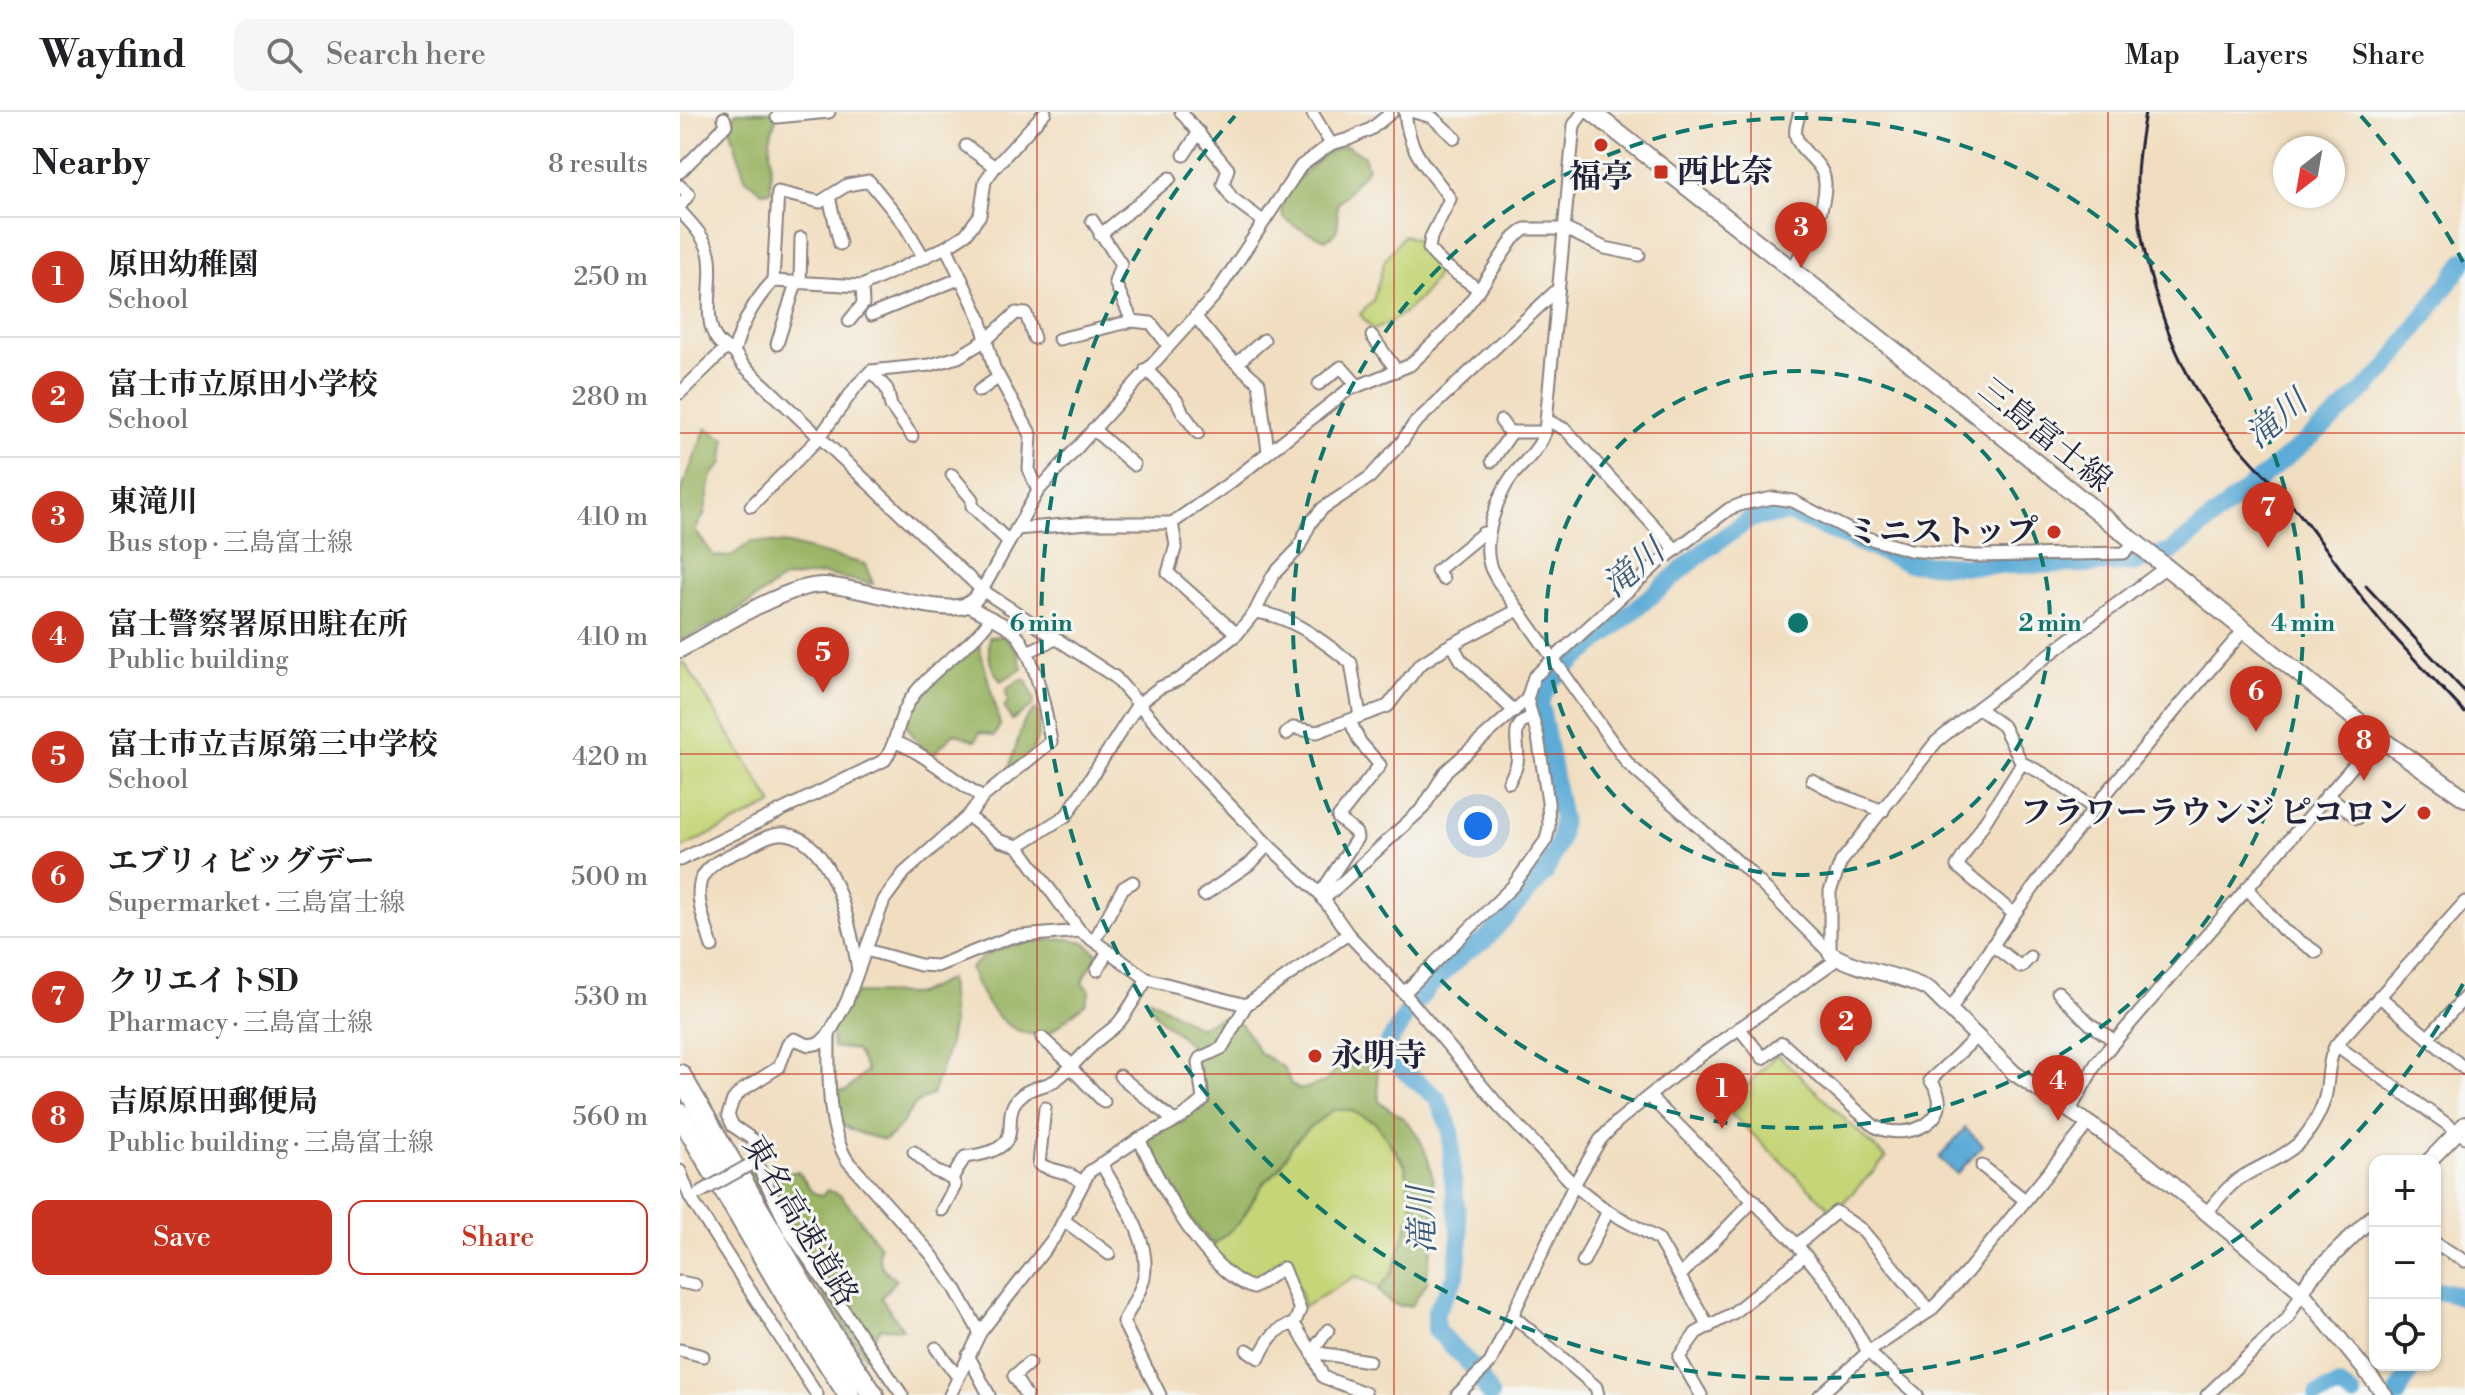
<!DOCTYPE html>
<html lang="en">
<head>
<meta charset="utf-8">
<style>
  :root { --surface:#fff; --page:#f6f6f6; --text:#202124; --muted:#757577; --line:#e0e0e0; --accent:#c8321e }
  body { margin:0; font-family:"Libre Bodoni","Noto Serif JP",serif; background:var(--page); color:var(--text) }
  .controls { position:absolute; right:24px; bottom:24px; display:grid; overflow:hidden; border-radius:16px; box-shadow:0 2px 6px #0004 }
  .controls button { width:72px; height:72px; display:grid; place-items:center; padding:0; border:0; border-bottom:2px solid var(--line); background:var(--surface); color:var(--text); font:40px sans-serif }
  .compass { position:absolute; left:1593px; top:24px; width:72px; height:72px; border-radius:50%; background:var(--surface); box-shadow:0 2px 6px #0004; rotate:211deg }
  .you { position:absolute; left:798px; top:714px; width:28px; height:28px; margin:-20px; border:6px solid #fff; border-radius:50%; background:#1a73e8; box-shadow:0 0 0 12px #1a73e833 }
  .badge { display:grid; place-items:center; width:52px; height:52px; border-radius:50%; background:var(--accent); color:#fff; font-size:26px; font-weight:700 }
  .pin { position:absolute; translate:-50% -66px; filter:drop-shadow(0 2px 4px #0008) }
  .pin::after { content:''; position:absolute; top:42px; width:28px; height:24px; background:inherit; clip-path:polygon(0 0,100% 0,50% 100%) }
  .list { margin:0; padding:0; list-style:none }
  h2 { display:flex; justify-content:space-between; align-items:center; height:104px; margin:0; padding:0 32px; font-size:34px }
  h2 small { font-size:26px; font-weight:400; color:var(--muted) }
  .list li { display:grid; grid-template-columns:52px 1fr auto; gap:24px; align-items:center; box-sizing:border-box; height:120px; padding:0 32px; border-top:2px solid var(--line) }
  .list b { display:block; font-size:30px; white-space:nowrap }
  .list p { margin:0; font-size:26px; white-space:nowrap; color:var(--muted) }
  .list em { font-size:26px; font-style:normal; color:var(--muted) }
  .actions { display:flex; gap:16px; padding:24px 32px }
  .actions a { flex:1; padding:18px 0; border:2px solid var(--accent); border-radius:16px; text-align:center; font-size:28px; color:var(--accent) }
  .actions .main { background:var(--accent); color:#fff }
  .icon { flex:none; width:44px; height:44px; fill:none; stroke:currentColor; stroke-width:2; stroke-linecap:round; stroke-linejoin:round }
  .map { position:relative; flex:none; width:1785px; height:1283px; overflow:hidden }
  header { display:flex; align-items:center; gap:48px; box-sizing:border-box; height:112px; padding:0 40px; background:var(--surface); border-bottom:2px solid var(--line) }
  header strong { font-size:38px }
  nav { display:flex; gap:44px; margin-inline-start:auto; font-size:28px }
  .search { width:560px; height:72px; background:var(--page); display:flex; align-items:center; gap:20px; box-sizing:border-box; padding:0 28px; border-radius:16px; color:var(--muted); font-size:30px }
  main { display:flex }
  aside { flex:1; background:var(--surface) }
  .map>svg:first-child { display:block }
  .green { fill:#c5d577; stroke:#747c59; stroke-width:2 }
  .forest { fill:#9cb668; stroke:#5f6c52; stroke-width:2 }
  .water { fill:#5dacd7; stroke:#406789; stroke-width:2 }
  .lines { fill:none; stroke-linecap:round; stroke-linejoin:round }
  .river { stroke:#5dacd7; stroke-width:18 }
  .minor-casing { stroke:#8a807e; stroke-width:15 }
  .tertiary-casing { stroke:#8a807e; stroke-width:18 }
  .primary-casing { stroke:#8a807e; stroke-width:20 }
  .motorway-casing { stroke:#8a807e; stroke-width:24 }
  .minor { stroke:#fff; stroke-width:11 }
  .tertiary { stroke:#fff; stroke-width:14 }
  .primary { stroke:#fff; stroke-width:16 }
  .motorway { stroke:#fff; stroke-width:20 }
  .rail { stroke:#22223b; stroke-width:3 }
  .minor-bridge-casing { stroke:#8a807e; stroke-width:15; stroke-linecap:butt }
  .minor-bridge { stroke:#fff; stroke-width:11 }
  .grid { fill:none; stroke:#c8321e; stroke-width:2; stroke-opacity:0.55 }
  .ring { fill:none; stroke:#0f766e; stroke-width:4; stroke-dasharray:14 10 }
  .poi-dot { fill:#c8321e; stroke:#f6f6f2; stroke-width:3 }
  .labels { text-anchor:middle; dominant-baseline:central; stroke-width:6; stroke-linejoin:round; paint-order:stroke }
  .poi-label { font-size:32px; font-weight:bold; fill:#22223b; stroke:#f6f6f2; text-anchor:start }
  .street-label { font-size:32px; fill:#22223b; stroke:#f6f6f2 }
  .water-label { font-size:34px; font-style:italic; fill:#3a5979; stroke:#f6f6f2 }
  .centre { fill:#0f766e; stroke:#f6f6f2; stroke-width:4 }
  .ring-label { font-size:24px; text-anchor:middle; font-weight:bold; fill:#0f766e; stroke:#f6f6f2; stroke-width:6; stroke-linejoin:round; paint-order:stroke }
</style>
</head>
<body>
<header>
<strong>Wayfind</strong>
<div class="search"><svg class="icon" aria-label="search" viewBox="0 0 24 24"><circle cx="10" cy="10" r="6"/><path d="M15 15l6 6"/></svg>Search here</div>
<nav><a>Map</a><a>Layers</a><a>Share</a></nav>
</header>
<main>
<aside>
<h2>Nearby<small>8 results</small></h2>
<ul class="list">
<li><span class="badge">1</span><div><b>原田幼稚園</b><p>School</p></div><em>250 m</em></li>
<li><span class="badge">2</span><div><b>富士市立原田小学校</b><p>School</p></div><em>280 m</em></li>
<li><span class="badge">3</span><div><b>東滝川</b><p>Bus stop · 三島富士線</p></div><em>410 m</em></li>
<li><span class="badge">4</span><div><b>富士警察署原田駐在所</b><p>Public building</p></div><em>410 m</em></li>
<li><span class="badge">5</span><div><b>富士市立吉原第三中学校</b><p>School</p></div><em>420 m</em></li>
<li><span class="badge">6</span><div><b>エブリィビッグデー</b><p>Supermarket · 三島富士線</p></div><em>500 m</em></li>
<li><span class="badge">7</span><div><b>クリエイトSD</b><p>Pharmacy · 三島富士線</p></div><em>530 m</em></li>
<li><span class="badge">8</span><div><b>吉原原田郵便局</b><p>Public building · 三島富士線</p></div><em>560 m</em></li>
</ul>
<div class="actions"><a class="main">Save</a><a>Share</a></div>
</aside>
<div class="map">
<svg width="1785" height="1283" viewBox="0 0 1785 1283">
  <rect width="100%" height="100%" fill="#f6f6f2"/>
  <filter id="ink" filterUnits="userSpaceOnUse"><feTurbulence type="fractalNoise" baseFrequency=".0125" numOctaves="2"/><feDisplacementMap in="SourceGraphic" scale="16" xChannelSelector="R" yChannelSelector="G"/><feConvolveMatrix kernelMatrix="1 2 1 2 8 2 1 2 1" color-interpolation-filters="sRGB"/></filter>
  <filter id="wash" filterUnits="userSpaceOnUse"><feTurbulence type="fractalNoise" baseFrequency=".006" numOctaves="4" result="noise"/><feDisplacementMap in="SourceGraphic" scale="32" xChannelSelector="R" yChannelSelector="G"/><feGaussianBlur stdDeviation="1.8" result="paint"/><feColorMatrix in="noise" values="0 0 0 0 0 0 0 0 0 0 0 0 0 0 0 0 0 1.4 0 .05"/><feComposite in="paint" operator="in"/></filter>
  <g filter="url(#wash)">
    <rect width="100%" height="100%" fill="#f1dec0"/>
    <!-- green -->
    <g class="green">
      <path d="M724 123 742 130 759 158C747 185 720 208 693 218L680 202 693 189 705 148Z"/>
      <polygon points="4,550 93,692 0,737 0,552"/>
      <polygon points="1097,942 1206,1046 1154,1100 1045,996"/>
      <path d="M653 998H669L695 1010 725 1054 733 1097 716 1158 700 1176 676 1164 624 1195C619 1179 616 1152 597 1149L573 1176 549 1161 532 1136 541 1123 560 1110 583 1072 601 1055 611 1035 626 1018Z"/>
    </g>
    <!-- forest -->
    <g class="forest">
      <polygon points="56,0 98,0 90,26 91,79 82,80 65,66 49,12"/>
      <path d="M667 34 684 44 688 56 657 93C656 111 664 118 645 128L616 115 603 105C597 80 613 72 629 57 640 45 649 37 667 34Z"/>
      <polygon points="26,316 45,327 43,351 32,363 24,403 15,418 34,444 50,445 72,429 108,432 185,452 193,472 143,462 103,467 51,504 0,529 0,382"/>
      <path d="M323 524 337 538 342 557 321 569C309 556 308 542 309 525Z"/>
      <path d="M299 533 320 613 314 624 299 620 296 629 274 621 253 643 242 636 225 612C232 582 274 549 299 533Z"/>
      <polygon points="339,568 346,568 354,587 353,593 332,608 324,595 328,590 326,578"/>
      <path d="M355 598 360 603C360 636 352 640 328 659L344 609Z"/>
      <path d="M389 827 404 830 417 841C415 852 406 859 402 871L410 878 406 891 367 923C326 926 303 892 290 857 312 831 356 828 389 827Z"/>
      <path d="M269 867 272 913 268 937 252 983C224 992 229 1014 205 1028 174 1020 149 1016 151 978L166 979 187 959 176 938 153 935 151 918 176 881 238 882Z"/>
      <path d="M469 886 518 915 542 905 562 913 580 941 604 956 611 972 620 978 645 970 656 957 675 952 687 940 697 956 699 990C707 996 718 1001 725 1008 755 1036 759 1095 753 1133 750 1146 746 1155 748 1169L732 1193C715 1197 708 1190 698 1178L712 1161 733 1097 725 1052 695 1010 669 998H653L626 1018 611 1035 600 1056 584 1070 559 1111 533 1133 509 1106 499 1084 463 1028 503 1006 520 981C519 967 519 946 511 935 497 915 475 914 469 886Z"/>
      <path d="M75 1054 87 1067 118 1059 132 1080 142 1084 147 1078C152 1080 156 1080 160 1083 163 1085 197 1130 200 1135 195 1151 204 1158 216 1168L201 1186 223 1217 201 1216 193 1226 192 1240 186 1246 114 1139 82 1084 67 1065 69 1059Z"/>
    </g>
    <!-- water -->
    <polygon class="water" points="1285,1016 1303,1033 1277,1062 1259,1046"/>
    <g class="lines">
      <!-- river -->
      <g class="river">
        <polyline points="1755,1179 1768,1180 1785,1186"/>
        <polyline points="810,1283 796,1258 756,1218 756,1199 776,1164 780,1125 772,1061 771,1019 757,986 724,959 709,942 707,934 726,903 749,875 784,841 804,829 865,761 880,727 882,707 860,590 871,568 1028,436 1072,406 1109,401 1228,451 1287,454 1452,451 1491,440 1653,307 1706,257 1785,148"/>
        <polyline points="1637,1283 1659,1274 1673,1283"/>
        <polyline points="1717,1283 1731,1258 1731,1253"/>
      </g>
    </g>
  </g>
  <g filter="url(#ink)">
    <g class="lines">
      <!-- minor casing -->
      <g class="minor-casing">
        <g id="minor">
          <path d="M365 0 315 55 305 69 300 103 286 122 266 135 182 174 93 169C74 189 61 213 54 240L63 253 302 478 435 565 516 658 588 733 640 782 668 822 724 881 820 995 894 1073 926 1098 978 1127 1029 1215"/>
          <polyline points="501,0 548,57 543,72 552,86 583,109"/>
          <path d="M725 0C730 46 747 52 770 87L751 125 749 137C762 155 782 164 799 178"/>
          <polyline points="734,0 752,5 775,26"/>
          <path d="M903 0 894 13 865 320C859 338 844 350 832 364 817 384 802 429 810 453 811 458 815 464 818 469L948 652 1066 757 1150 841"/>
          <polyline points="633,2 651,32"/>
          <polyline points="97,5 149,0"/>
          <polyline points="286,34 315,55"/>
          <polyline points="504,43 519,20"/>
          <polyline points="0,60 46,13 44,6"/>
          <polyline points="0,74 9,82 0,94"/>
          <polyline points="149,85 160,132"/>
          <path d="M0 99C11 111 25 125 29 141 37 172 13 225 54 240"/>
          <polyline points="412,108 441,152 435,170 452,209 471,211 488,233"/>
          <polyline points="420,123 490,66"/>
          <polyline points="266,135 300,206 314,256 351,323 349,357 358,379"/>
          <path d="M1112 158C1125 132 1146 102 1145 71 1144 49 1120 42 1116 24 1114 17 1118 7 1120 0"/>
          <polyline points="93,169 98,80 140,90 167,73 189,69 224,112 244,146"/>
          <polyline points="120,171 121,126"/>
          <polyline points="191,203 281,166"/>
          <polyline points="515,204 546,242 579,271 588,339"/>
          <polyline points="169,209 183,192 182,174"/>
          <polyline points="692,224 717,259"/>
          <polyline points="379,227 452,209"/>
          <polyline points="97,232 116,171"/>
          <polyline points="557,251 584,228"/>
          <polyline points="466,257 497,289 503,301 518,321"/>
          <polyline points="191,259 207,277 211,294 232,324"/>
          <polyline points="639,272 661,255 678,274"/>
          <polyline points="299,279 319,265"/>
          <polyline points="0,281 45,237"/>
          <polyline points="867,308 886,318 996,438"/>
          <polyline points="821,309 829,320 865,320"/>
          <polyline points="413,317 454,353"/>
          <polyline points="812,349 832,320"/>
          <polyline points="272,363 292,387 292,394 328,429"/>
          <polyline points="71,394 139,326 177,273 191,259 250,253 278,245 306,228 336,201 346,202 354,226"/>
          <polyline points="492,411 496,433 488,461 557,522"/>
          <polyline points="336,417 408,411 492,411 547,373 668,278 730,253 770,215 799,178 833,127 845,117 885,117 925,136 959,143"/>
          <polyline points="763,467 757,459 803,421"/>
          <polyline points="302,478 358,379 536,182 621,54 651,32 669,27 691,17 712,0"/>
          <path d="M575 500C613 504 642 529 671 551L680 604"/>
          <polyline points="772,532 781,548 834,599"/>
          <polyline points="347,540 376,527"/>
          <polyline points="1298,596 1323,614 1342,651 1364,662 1414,696"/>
          <polyline points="606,622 613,616 637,620 708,594 739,553 765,536 838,498"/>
          <path d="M215 630C242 639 275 670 303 685"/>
          <polyline points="1132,668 1156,681 1203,699"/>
          <path d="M829 670C832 664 836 657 837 651 841 632 827 615 851 605"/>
          <polyline points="1647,682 1677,706"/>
          <polyline points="288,704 320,729 338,734 400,819 467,867 566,893"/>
          <polyline points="338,734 387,703 458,592 479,576 500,567 557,522 575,500 593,463 618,437 631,410 643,396 690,365 721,331 734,312 878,177"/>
          <path d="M0 748 205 648C220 626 216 605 235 581 257 552 290 537 310 507"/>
          <polyline points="1567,776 1603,818 1636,840"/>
          <polyline points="640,782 677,726 676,721 658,706 700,653 680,630 670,609"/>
          <polyline points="524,783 571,751 588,733"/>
          <polyline points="643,788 743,696 766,659 847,587"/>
          <polyline points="1334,802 1277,754 1342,651"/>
          <polyline points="414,829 443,776 453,770"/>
          <polyline points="1312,833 1341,855 1350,845"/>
          <path d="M32 835C27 815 14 788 21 768 28 751 50 743 65 736 78 730 91 720 106 722 154 728 172 820 178 858"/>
          <polyline points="186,838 240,853 257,854 331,825 400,819"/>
          <polyline points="1150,841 1150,779 1161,750 1256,630 1298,596 1486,455"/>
          <polyline points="417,858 428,839"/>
          <polyline points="1378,880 1410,912 1435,929"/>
          <polyline points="724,881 833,774 866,728 869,715 868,690 858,625 847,587 854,565 977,452 1049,397 1062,392 1093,386 1113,389 1181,424 1230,438 1295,444 1444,441 1455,431"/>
          <polyline points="1699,884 1785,957"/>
          <path d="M1271 897C1355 761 1460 639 1564 518"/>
          <path d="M1059 916 1083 946 1102 931 1194 1014C1228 1032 1281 1006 1250 968L1298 924"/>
          <path d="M149 922C149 962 146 1013 167 1048L251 1142 275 1176 300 1221"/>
          <polyline points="1749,924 1785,885"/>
          <polyline points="362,926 393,954"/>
          <polyline points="1656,933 1785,1025"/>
          <polyline points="391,956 424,990"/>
          <polyline points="440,964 494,1009"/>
          <polyline points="970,985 1117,1133 1153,1177 1188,1240 1237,1283"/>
          <path d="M365 996 359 1052C378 1062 383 1056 402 1070"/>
          <polyline points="1389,1000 1417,950 1698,625"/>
          <path d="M459 1027C480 1071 524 1159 573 1176L603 1156 620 1198 614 1212 632 1240 643 1265 685 1281V1283"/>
          <polyline points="234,1040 255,1059 272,1066"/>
          <path d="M421 1051C438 1083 472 1127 464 1165 461 1180 450 1197 443 1210L480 1283"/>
          <polyline points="1302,1054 1345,1088"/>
          <polyline points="0,1059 10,1085 137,1283"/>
          <path d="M262 1098 275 1074 272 1066 285 1045C358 1036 312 1005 343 982 353 974 367 975 377 967 392 956 403 941 417 929 424 922 434 917 440 909 450 896 458 881 467 867"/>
          <path d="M1527 1100C1538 1088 1548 1073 1562 1065 1581 1053 1603 1046 1620 1030 1632 1017 1643 997 1646 981 1649 965 1648 947 1656 933L1785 790"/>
          <polyline points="385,1109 429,1142"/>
          <polyline points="1755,1131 1785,1149"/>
          <polyline points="1117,1133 1156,1100 1182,1118 1250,1199"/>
          <polyline points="903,1150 928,1099"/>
          <polyline points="1000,1164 1074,1088"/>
          <polyline points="0,1170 15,1173"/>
          <polyline points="833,1204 916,1275 918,1283"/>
          <polyline points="648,1218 632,1240 689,1249"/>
          <polyline points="256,1236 278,1265"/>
          <polyline points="0,1238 23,1244"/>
          <path d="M567 1238 579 1246C587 1229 594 1216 614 1212"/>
          <polyline points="288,1243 309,1283"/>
          <path d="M222 1283 110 1120 76 1050 78 1036 75 1029 53 1014 48 1003 53 988 61 979 99 955 108 932 114 927 129 933 140 931 149 922 167 889 204 788 224 761 288 704 303 685 371 630C366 599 356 546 336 522 325 510 301 502 287 493"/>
          <polyline points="270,1283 300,1221 376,1123 409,1060 459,1027 501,1006 523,988 518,950 520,946 542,936 566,893 668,822"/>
          <polyline points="346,1283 334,1264 349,1251"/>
          <polyline points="777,1283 810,1251 894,1073 920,1028 938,1009 1006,954 1159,846"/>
          <polyline points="1021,1283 999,1245 1016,1221 1053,1201 1125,1143"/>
          <polyline points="1140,1283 1188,1240 1250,1199 1286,1161 1408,1012"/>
          <polyline points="1527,1283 1607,1207 1622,1180"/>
        </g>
      </g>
      <!-- tertiary casing -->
      <g class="tertiary-casing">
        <g id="tertiary">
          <path d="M0 538C35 519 107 471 145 473 179 475 257 502 284 494 293 491 297 485 302 478"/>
          <path d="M1150 841C1180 860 1219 861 1250 878L1334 961 1461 1047 1622 1180 1705 1283"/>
          <polyline points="1749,1049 1785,1012"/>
          <polyline points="1622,1180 1631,1165 1695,1102"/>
        </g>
      </g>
      <!-- primary casing -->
      <g class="primary-casing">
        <polyline id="primary" points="912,0 1294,301 1698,625 1785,686"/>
      </g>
      <!-- motorway casing -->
      <g class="motorway-casing">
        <g id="motorway">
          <polyline points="0,963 147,1215 193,1283"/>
          <polyline points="0,1002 116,1200 169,1283"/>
        </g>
      </g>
      <!-- minor -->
      <use href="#minor" class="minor"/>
      <!-- tertiary -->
      <use href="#tertiary" class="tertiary"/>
      <!-- primary -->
      <use href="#primary" class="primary"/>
      <!-- motorway -->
      <use href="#motorway" class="motorway"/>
      <!-- rail -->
      <g class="rail">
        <path d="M1465 0C1461 26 1456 52 1457 78 1459 147 1490 245 1531 300 1558 338 1593 369 1622 405 1650 440 1674 478 1703 512 1729 543 1758 571 1785 601"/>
        <polyline points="1686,474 1785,580"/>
      </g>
      <!-- minor-bridge casing -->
      <g class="minor-bridge-casing">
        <polyline id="minor-bridge" points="19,1081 73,1051"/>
      </g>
      <!-- minor-bridge -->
      <use href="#minor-bridge" class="minor-bridge"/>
    </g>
  </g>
  <!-- grid -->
  <path class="grid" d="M357 0V1283M714 0V1283M1071 0V1283M1428 0V1283M0 321H1785M0 642H1785M0 962H1785"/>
  <!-- distance rings -->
  <g class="ring">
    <circle cx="1118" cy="511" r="252"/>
    <circle cx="1118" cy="511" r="505"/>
    <path d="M1783 872A757 757 0 1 1 555 4M1681 4A757 757 0 0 1 1783 150"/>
  </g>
  <!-- markers -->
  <g class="poi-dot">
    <circle cx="921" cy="33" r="8"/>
    <rect x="973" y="52" width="16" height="16" rx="4"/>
    <circle cx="1374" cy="420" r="8"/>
    <circle cx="1744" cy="701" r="8"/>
    <circle cx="635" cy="944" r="8"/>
  </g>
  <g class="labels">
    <!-- poi labels -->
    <g class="poi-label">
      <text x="997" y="60">西比奈</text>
      <text x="921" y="65" text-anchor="middle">福亭</text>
      <text x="1358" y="420" text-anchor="end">ミニストップ</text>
      <text x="1728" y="701" text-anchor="end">フラワーラウンジ ピコロン</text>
      <text x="651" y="944">永明寺</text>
    </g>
    <!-- street labels -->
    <g class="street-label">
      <text transform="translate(1365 323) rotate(39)">三島富士線</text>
      <text transform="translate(120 1109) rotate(59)">東名高速道路</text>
    </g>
    <!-- water labels -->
    <g class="water-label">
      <text transform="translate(1597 308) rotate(-40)">滝川</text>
      <text transform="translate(954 457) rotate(-40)">滝川</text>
      <text transform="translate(743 1108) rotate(-92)">滝川</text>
    </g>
  </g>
  <circle cx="1118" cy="511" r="12" class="centre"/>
  <g class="ring-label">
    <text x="1370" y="519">2 min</text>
    <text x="1623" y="519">4 min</text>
    <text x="361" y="519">6 min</text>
  </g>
</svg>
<div class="controls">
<button>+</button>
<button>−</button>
<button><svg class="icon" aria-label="locate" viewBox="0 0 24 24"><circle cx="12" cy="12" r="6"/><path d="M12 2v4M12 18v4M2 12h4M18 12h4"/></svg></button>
</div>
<svg class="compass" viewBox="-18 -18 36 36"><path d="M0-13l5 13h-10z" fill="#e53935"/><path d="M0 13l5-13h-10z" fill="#757577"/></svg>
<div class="you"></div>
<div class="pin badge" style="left:1042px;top:1017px">1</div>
<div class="pin badge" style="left:1166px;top:950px">2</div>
<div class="pin badge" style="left:1121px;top:156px">3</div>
<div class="pin badge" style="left:1378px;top:1009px">4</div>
<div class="pin badge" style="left:143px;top:581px">5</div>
<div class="pin badge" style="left:1576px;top:620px">6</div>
<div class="pin badge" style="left:1588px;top:436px">7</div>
<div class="pin badge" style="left:1684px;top:669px">8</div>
</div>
</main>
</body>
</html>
